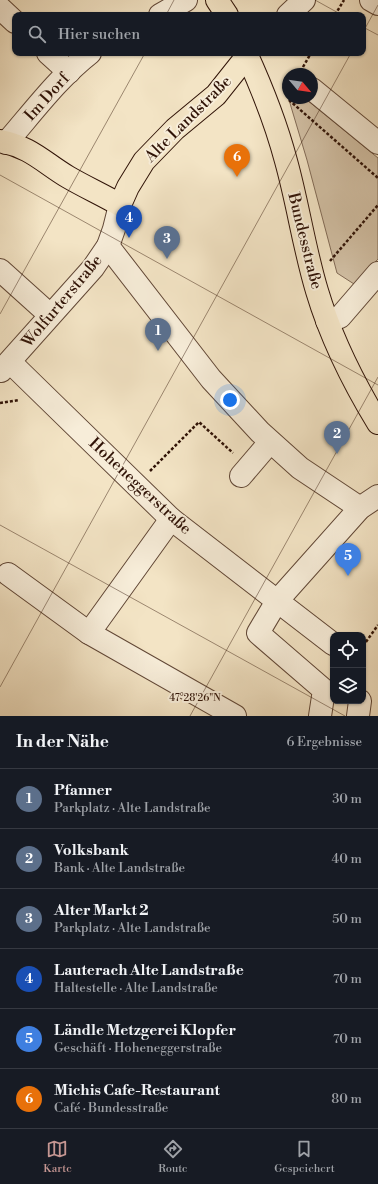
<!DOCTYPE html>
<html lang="de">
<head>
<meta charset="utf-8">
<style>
  :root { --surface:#171b24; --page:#242831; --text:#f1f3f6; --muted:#9ea1a6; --line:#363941; --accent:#c59692 }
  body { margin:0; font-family:"Libre Bodoni",serif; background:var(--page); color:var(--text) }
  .controls { position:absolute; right:12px; bottom:12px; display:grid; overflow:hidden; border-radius:8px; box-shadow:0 1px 3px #0004 }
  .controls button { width:36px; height:36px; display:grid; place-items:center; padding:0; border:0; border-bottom:1px solid var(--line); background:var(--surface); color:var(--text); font:20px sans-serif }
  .compass { position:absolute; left:282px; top:68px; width:36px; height:36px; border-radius:50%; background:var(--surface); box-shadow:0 1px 3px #0004; rotate:119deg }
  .you { position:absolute; left:230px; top:400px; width:14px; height:14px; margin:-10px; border:3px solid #fff; border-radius:50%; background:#1a73e8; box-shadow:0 0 0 6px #1a73e833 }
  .badge { display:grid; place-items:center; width:26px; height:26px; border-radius:50%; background:var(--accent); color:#fff; font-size:13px; font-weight:700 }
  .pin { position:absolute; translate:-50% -33px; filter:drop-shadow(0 1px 2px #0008) }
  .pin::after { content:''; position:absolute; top:21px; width:14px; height:12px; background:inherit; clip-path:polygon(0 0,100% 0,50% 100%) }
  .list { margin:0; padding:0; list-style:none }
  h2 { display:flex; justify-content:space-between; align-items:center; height:52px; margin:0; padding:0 16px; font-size:17px }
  h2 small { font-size:13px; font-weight:400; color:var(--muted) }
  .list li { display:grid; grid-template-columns:26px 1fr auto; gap:12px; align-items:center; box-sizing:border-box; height:60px; padding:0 16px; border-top:1px solid var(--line) }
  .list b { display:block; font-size:15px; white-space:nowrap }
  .list p { margin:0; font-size:13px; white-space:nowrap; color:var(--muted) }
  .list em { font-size:13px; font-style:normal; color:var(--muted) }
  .icon { flex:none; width:22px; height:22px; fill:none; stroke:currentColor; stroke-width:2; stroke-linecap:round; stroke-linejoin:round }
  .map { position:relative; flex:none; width:378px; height:716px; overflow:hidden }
  .search { position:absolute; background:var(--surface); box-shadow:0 1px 3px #0004; left:12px; right:12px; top:12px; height:44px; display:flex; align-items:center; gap:10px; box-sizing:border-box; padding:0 14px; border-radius:8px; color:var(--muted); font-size:15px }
  .sheet { height:412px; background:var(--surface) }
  nav { display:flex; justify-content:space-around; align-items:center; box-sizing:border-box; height:56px; border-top:1px solid var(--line); background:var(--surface); font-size:11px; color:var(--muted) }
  nav a { display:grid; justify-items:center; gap:2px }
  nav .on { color:var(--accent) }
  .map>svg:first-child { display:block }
  .green { fill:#d2c0a5; stroke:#816a56 }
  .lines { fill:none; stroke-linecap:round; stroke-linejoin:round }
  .minor-casing { stroke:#614736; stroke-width:24 }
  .major-casing { stroke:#301307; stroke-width:24 }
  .path { stroke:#301307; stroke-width:2.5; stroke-dasharray:3 2; stroke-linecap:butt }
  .minor { stroke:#f7edd9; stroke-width:22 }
  .major { stroke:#f3e4c5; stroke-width:22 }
  .ticks { fill:none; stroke:#301307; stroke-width:1; stroke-opacity:0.45 }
  .labels { text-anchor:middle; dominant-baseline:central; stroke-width:4; stroke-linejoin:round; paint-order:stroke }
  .street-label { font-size:16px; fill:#301307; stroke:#f7edd9 }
  .ticks-label { font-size:10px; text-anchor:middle; fill:#301307; stroke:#f7edd9; stroke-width:4; stroke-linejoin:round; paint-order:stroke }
</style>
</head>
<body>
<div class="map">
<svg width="378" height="716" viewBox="0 0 378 716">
  <rect width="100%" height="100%" fill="#f3e4c5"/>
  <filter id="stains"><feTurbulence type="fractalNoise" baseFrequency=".005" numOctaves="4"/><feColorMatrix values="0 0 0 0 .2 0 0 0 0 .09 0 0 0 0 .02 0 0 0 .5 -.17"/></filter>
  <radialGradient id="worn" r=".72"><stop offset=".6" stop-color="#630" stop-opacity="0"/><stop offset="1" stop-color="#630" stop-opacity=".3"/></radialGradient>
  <!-- green -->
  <polygon class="green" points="291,98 304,98 307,100 378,158 378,259 354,284 337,273 307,160 289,100"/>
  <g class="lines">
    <!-- minor casing -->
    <g class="minor-casing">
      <g id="minor">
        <polyline points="371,0 378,4"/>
        <polyline points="0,8 15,22"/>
        <polyline points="160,15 186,0"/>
        <polyline points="288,15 304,0"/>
        <polyline points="48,53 69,72"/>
        <polyline points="312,89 378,143"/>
        <path d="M6 143C33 112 58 78 90 53"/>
        <polyline points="108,246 211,379 260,432 300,468 360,508"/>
        <polyline points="0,270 50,315"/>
        <polyline points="327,321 340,317 378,273"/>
        <polyline points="10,362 171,519 333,644"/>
        <polyline points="1,371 93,268 108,246 114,229 120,205"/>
        <polyline points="241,476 270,442"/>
        <polyline points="8,574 89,633 235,716"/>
        <polyline points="89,633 171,519"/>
        <polyline points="320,716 324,690 258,633 277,601 360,508 378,496"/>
        <polyline points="358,716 360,701"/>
      </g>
    </g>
    <!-- major casing -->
    <g class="major-casing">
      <g id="major">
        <polyline points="217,0 227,15"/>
        <path d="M246 53C262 88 276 123 286 161 298 204 304 248 317 291 331 338 353 382 378 423"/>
        <path d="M0 141C31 147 43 162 68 177 85 187 103 195 120 205L128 187 144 161 175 129 216 95 247 56"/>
      </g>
    </g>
    <!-- path -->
    <g class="path">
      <polyline points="335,15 344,0"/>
      <polyline points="303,67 311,53"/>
      <polyline points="289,100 378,178"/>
      <polyline points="330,261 378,205"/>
      <polyline points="0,403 19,400"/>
      <polyline points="150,471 199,422 233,453"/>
      <polyline points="363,646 378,625"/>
    </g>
    <!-- minor -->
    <use href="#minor" class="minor"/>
    <!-- major -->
    <use href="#major" class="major"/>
  </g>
  <!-- ticks -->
  <path class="ticks" d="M315 0 342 15M166 15 174 0M363 27 378 35M363 32 378 5M0 175 378 385M0 314 145 53M0 525 345 716M0 687 351 53M190 716 378 377"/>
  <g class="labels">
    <!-- street labels -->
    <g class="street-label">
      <text transform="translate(47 97) rotate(-48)">Im Dorf</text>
      <text transform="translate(188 119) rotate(-45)">Alte Landstraße</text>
      <text transform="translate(305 241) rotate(76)">Bundesstraße</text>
      <text transform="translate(62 301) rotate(-50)">Wolfurterstraße</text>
      <text transform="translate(140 486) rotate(43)">Hoheneggerstraße</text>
    </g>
  </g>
  <g class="ticks-label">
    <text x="195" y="701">47°28'26"N</text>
  </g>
  <rect width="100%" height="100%" filter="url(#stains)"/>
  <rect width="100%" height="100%" fill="url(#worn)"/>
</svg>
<div class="controls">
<button><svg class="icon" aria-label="locate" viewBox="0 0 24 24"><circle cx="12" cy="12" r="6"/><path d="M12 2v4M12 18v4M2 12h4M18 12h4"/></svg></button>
<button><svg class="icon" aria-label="layers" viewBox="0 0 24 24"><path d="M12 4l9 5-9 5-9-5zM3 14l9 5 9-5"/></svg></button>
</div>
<svg class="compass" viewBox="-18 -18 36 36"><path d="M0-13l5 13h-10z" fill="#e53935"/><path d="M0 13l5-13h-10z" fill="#9ea1a6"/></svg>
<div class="you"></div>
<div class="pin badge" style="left:158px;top:351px;background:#5c6f8a">1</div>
<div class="pin badge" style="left:337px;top:454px;background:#5c6f8a">2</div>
<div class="pin badge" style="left:167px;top:259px;background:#5c6f8a">3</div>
<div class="pin badge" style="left:129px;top:238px;background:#1a4fb4">4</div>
<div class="pin badge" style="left:348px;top:576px;background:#3f7fe0">5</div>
<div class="pin badge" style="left:237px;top:177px;background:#e8710a">6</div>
<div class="search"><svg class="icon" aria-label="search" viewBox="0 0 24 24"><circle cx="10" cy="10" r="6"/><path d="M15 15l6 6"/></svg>Hier suchen</div>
</div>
<section class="sheet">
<h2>In der Nähe<small>6 Ergebnisse</small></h2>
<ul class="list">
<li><span class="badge" style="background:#5c6f8a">1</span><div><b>Pfanner</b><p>Parkplatz · Alte Landstraße</p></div><em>30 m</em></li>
<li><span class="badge" style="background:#5c6f8a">2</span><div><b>Volksbank</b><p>Bank · Alte Landstraße</p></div><em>40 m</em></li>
<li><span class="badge" style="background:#5c6f8a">3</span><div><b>Alter Markt 2</b><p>Parkplatz · Alte Landstraße</p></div><em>50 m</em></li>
<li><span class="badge" style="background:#1a4fb4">4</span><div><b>Lauterach Alte Landstraße</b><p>Haltestelle · Alte Landstraße</p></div><em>70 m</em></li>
<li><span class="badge" style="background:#3f7fe0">5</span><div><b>Ländle Metzgerei Klopfer</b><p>Geschäft · Hoheneggerstraße</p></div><em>70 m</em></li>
<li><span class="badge" style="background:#e8710a">6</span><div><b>Michis Cafe-Restaurant</b><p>Café · Bundesstraße</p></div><em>80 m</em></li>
</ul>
</section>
<nav>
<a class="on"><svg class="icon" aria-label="map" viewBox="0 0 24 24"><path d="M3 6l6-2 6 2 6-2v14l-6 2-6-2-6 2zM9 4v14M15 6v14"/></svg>Karte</a>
<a><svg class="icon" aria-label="directions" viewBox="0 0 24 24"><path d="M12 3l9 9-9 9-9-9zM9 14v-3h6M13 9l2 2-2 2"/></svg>Route</a>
<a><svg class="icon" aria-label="saved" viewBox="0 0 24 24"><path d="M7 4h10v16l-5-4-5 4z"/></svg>Gespeichert</a>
</nav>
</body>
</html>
